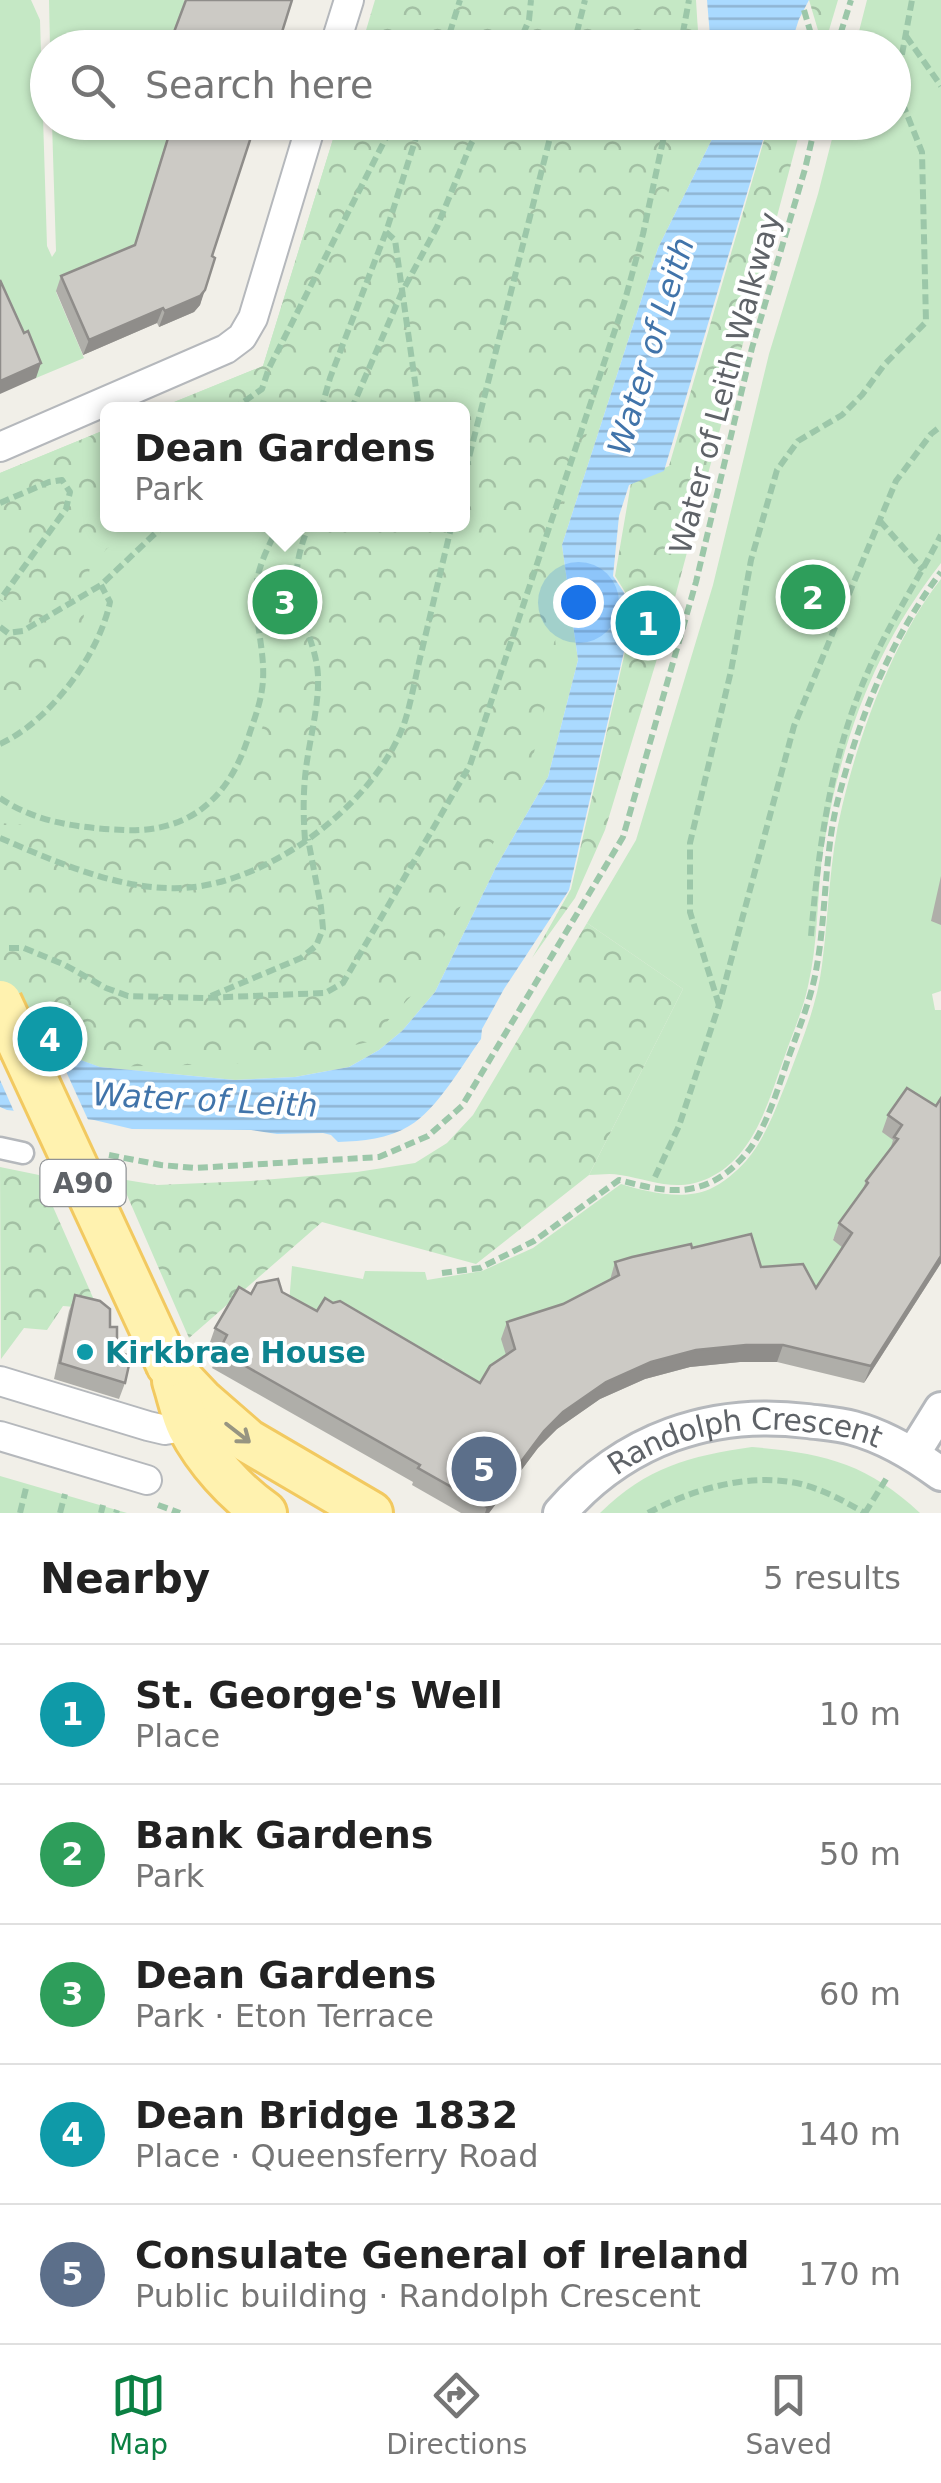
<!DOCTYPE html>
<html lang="en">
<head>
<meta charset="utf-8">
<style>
  :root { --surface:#fff; --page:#f2f2f2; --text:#222; --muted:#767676; --line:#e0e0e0; --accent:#0b8043 }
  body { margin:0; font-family:"DejaVu Sans",sans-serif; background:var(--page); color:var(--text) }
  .you { position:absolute; left:578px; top:602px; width:35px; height:35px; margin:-25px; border:8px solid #fff; border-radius:50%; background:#1a73e8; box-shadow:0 0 0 15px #1a73e833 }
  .badge { display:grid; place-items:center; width:65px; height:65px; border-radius:50%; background:var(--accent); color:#fff; font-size:32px; font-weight:700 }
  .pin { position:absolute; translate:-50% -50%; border:5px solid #fff; box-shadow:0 2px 10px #0006 }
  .popup { position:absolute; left:100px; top:402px; width:370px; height:130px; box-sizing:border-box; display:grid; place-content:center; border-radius:15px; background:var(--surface); filter:drop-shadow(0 2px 8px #0005); font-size:32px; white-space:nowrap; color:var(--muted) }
  .popup b { font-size:38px; color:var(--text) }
  .popup::after { content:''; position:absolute; left:50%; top:100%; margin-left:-20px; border:20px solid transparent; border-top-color:var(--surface) }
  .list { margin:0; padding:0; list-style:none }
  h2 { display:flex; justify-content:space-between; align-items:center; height:130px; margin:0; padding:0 40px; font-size:42px }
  h2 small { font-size:32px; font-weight:400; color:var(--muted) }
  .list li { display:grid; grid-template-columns:65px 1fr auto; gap:30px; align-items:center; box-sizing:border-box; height:140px; padding:0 40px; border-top:2px solid var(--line) }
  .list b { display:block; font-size:38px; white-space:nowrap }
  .list p { margin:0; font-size:32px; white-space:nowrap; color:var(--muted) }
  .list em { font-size:32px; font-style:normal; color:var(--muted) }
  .icon { flex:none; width:55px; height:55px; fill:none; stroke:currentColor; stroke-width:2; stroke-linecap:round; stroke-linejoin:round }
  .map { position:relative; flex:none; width:941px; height:1513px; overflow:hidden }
  .search { position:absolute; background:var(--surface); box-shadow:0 2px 8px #0004; left:30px; right:30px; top:30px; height:110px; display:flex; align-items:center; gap:25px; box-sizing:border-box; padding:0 35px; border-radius:55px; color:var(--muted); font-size:38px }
  .sheet { height:830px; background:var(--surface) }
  nav { display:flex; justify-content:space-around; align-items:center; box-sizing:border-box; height:140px; border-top:2px solid var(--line); background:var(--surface); font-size:28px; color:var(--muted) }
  nav a { display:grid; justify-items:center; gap:5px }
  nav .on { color:var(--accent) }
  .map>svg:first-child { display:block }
  .green { fill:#c5e8c5 }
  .forest { fill:url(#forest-crowns) }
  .water { fill:url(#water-rules) }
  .pier { fill:#f1efe8 }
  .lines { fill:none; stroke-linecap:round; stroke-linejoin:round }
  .pedestrian-casing { stroke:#b5b8bc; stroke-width:25 }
  .minor-casing { stroke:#b5b8bc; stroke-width:32 }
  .tertiary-casing { stroke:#b5b8bc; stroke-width:38 }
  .primary-casing { stroke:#f2c960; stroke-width:48 }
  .path { stroke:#9cc7a9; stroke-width:6; stroke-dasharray:10 5; stroke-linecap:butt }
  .pedestrian { stroke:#fff; stroke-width:20 }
  .minor { stroke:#fff; stroke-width:28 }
  .tertiary { stroke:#fff; stroke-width:32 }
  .primary { stroke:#fff2af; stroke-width:42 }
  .primary-bridge-casing { stroke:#f2c960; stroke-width:48; stroke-linecap:butt }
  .primary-bridge { stroke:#fff2af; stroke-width:42 }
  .wall { fill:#afaea9 }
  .shaded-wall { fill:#8f8d8a }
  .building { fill:#cccac5; stroke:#8f8d8a; stroke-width:2.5 }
  .oneway { stroke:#979581 }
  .culture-dot { fill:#0f9aa8; stroke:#fff; stroke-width:4 }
  .labels { text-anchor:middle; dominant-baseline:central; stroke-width:8; stroke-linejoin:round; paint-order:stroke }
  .shield { fill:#fff; stroke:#8f9295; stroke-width:2.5 }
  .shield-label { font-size:28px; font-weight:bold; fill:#5f6368 }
  .street-label { font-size:30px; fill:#5f6368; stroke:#fff }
  .culture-label { font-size:30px; font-weight:bold; fill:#0d838f; stroke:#fff; text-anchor:start }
  .water-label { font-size:32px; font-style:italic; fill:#4174aa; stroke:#fff }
</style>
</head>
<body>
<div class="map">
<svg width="941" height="1513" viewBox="0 0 941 1513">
  <defs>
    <pattern id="forest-crowns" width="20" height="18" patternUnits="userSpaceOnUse" patternTransform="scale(2.5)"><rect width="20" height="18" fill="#c5e8c5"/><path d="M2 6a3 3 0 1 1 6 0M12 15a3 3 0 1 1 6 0" fill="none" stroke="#a3c0a4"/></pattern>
    <pattern id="water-rules" width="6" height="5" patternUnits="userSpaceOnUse" patternTransform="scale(2.5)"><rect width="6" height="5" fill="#aadaff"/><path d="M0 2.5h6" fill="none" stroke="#8eb4d2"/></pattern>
  </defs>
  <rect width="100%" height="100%" fill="#f1efe8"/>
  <!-- green -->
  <g class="green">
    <polygon points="0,0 31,0 40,20 47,246 52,257 56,251 52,123 151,123 169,132 133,249 56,292 84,358 36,378 0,308"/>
    <polygon points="49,0 183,0 207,9 188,47 50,47"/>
    <path d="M867 0H941V563C886 633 853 710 833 797 829 816 825 837 822 857 817 899 818 944 808 986 803 1010 792 1035 784 1058 768 1102 755 1156 709 1178 676 1193 652 1180 620 1175 610 1173 599 1175 589 1175L683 989 587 923 636 840 713 585 769 354 818 194 836 123 894 122V48L855 47Z"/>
    <polygon points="338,123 717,123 718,127 658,248 562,545 578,660 548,777 496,867 435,992 402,1031 379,1050 349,1067 295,1077 235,1080 100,1067 0,1031 0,473 107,429 108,524 462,524 462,410 157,409 263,366"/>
    <path d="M941 579V991L932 994 935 1010H941V1106L883 1131 896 1142 833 1239 846 1250 815 1295 610 1279 617 1306 509 1366 474 1401 451 1390 443 1358 436 1377 288 1316 292 1266 363 1279 365 1271 425 1272 427 1280 482 1271 533 1248 621 1184C648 1192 682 1201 710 1189 723 1183 736 1172 746 1161 765 1139 776 1108 787 1081 801 1043 817 1006 822 965 829 913 829 859 842 807 859 734 894 638 941 579Z"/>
    <path d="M752 1447C823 1453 867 1463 920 1513H600C647 1467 689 1456 752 1447Z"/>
    <polygon points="0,1476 127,1513 0,1513"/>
  </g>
  <!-- forest -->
  <g class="forest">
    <polygon points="375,0 696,0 699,47 361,47"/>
    <polygon points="809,0 838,0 824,47 823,47"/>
    <polygon points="338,123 698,123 655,223 547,557 557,658 530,769 473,884 412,995 368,1042 277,1063 100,1067 0,1031 0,823 161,836 238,792 279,683 266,570 286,525 462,524 462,410 157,409 263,366"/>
    <polygon points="769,123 802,123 670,616 605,830 575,898 532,958 571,889 635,608 615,576 631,483 669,466"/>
    <polygon points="107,429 108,524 130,525 90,566 77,670 0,706 0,525 2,524 0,473"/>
    <polygon points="587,923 683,989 589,1175 476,1264 322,1222 189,1338 120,1179 157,1185 251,1181 357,1172 415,1163 447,1143 473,1115"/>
    <polygon points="0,1167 39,1175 98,1309 63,1306 47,1330 24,1328 1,1359"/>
  </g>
  <!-- water -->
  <g class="water">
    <polygon points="707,0 809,0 799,19 790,47 711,48"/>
    <path d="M717 123H768L664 471 629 485 619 516 613 576 634 608 569 890 504 989 482 1029 481 1039C462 1065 437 1110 409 1126 388 1139 363 1141 338 1142L331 1135 323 1133 277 1134 251 1130 132 1129 94 1120 7 1110 0 1107V1031L100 1067 235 1080 295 1077 349 1067 379 1050 402 1031 435 992 496 867 548 777 578 660 562 545 658 248 718 127Z"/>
  </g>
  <!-- pier -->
  <polygon class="pier" points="0,1026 54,1045 90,1124 16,1116 0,1080"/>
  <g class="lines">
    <!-- pedestrian casing -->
    <g class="pedestrian-casing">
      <polyline id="pedestrian" points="0,1148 23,1153"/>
    </g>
    <!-- minor casing -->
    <g class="minor-casing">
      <g id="minor">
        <polyline points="334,48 349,0"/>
        <polyline points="0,447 226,349 242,337 253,318 312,122"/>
        <polyline points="0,1381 148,1426 165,1430 189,1426"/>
        <polyline points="0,1436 147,1480"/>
      </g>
    </g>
    <!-- tertiary casing -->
    <g class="tertiary-casing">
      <g id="tertiary">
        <polyline points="913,1454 941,1409"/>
        <path id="s1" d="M560 1513C624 1439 711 1409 807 1421 822 1423 839 1424 853 1428 886 1437 914 1454 941 1474"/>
      </g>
    </g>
    <!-- primary casing -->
    <g class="primary-casing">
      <g id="primary">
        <polyline points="168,1365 201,1400 248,1441 371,1513"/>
        <path d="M174 1381C179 1396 182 1413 189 1427 206 1460 235 1492 265 1513"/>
      </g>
    </g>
    <!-- path -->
    <g class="path">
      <polyline points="804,10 815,48"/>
      <polyline points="906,36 941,86"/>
      <polyline points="445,48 460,0"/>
      <polyline points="517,48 529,20 531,0"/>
      <polyline points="573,48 585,0"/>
      <polyline points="680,48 689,0"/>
      <polyline points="836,48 851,0"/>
      <polyline points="386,232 395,240 419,410"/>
      <polyline points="232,410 262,389 269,368 394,122"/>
      <polyline points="321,410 330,378 386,232 421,122"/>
      <polyline points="351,410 402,292 437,227 471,144 484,122"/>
      <polyline points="462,485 554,122"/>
      <polyline points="0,503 49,482 62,480 70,492 66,509 0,600"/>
      <polyline points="880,521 923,570"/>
      <polyline points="0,627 8,633 23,631 101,585 165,524"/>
      <path d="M0 744C50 721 99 655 110 602L101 585"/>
      <path d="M0 798C36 823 81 828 124 830 193 833 231 795 250 732 256 715 262 698 263 680 265 647 252 613 257 581 260 561 271 542 279 524"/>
      <path d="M0 838C52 860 109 886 167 888 258 893 373 808 404 724 411 703 415 679 420 658 431 613 441 569 452 524"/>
      <path d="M305 840C303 813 303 788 307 761 311 734 319 704 318 676 317 652 306 631 300 608 292 576 298 554 309 524"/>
      <path d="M811 936C818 854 829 770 859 693 880 638 914 587 941 535"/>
      <polyline points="9,948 24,948 65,965 106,988 128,996 205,998 325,993 343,983 470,765 625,300 643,234 667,122"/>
      <polyline points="211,996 301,958 316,946 323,929 321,907 308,839"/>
      <polyline points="719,1005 690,912 690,843 731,671 751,560 777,470 798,441 842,415 862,395 884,365 926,322 922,152 896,87 912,0"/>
      <polyline points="109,1155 161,1165 195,1168 379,1157 428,1136 462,1106 623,837 696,582 752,348 805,169 816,122"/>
      <polyline points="655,1177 679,1126 719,1005 794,726 896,481 931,434 941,426"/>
      <path d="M442 1273 480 1268 534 1241 619 1180C643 1186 670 1194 694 1188 714 1184 731 1171 744 1156 765 1133 778 1088 788 1059 799 1028 812 997 817 965 827 908 824 848 840 792 861 713 892 637 941 572"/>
      <polyline points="158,1505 180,1513"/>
      <polyline points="20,1513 27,1484"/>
      <polyline points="60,1513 65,1494"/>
      <polyline points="101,1513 103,1505"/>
      <polyline points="116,1513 117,1510"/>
      <path d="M648 1513C693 1489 750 1472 801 1484 824 1490 844 1501 865 1513"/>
      <polyline points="865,1513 888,1476"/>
    </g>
    <!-- pedestrian -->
    <use href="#pedestrian" class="pedestrian"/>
    <!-- minor -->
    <use href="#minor" class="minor"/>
    <!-- tertiary -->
    <use href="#tertiary" class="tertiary"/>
    <!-- primary -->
    <use href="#primary" class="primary"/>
    <!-- primary-bridge casing -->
    <g class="primary-bridge-casing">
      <polyline id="primary-bridge" points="0,1002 168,1365"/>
    </g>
    <!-- primary-bridge -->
    <use href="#primary-bridge" class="primary-bridge"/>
  </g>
  <!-- wall -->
  <g class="wall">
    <polygon points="151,122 253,122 212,256 200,305 194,312 159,327 157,323 83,355 56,291 61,276 134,246 169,132"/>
    <polygon points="941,876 941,925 931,921"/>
    <polygon points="907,1088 941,1263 864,1383 777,1362 740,1362 690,1367 645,1379 600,1399 557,1429 538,1448 489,1513 461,1513 412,1485 413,1482 212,1368 219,1351 209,1345 215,1328 251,1294 282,1292 317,1311 480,1383 506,1355 501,1339 507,1322 563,1304 610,1280 615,1262 692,1248 761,1267 816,1288 843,1248 833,1240 839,1223 863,1189 866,1181 890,1150 893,1140 882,1132 888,1115"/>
    <polygon points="75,1295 110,1327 125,1383 119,1399 54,1379 69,1311"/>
  </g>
  <!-- shaded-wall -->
  <g class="shaded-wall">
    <polygon points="205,290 200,305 194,312 159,327 165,311"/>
    <polygon points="163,308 157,323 83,355 89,340"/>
    <polygon points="41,363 36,378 0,394 0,381"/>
    <polygon points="941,1256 941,1263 864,1383 871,1366"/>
    <polygon points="746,1345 783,1345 777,1362 740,1362 690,1367 645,1379 600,1399 557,1429 538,1448 489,1513 485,1513 487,1507 544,1431 563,1412 606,1382 651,1362 696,1350"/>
  </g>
  <!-- building -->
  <g class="building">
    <polygon points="186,0 292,0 277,48 168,48"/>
    <polygon points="173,122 253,122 251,130 253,131 212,256 215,258 205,290 200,296 165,311 163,308 89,340 61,276 135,245"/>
    <polygon points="0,280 24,333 28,331 41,363 0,381"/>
    <polygon points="907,1088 936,1106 941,1098 941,1256 871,1366 783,1345 746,1345 696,1350 651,1362 606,1382 563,1412 544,1431 487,1507 418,1468 420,1465 219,1351 227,1335 215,1328 239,1287 251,1294 257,1283 278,1279 282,1292 317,1311 325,1298 333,1303 340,1301 480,1383 490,1366 515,1349 507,1322 563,1304 619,1275 615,1262 632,1257 691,1244 692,1248 751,1234 761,1267 803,1264 816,1288 852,1233 839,1223 868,1183 866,1181 898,1139 894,1137 902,1125 888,1115"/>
    <polygon points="75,1295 100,1301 110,1309 110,1327 117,1327 117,1352 131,1356 125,1383 60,1363"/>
  </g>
  <!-- one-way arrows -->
  <defs><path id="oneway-shaft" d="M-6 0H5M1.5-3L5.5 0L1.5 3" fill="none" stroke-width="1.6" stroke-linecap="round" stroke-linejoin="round" transform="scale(2.5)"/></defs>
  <use class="oneway" href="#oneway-shaft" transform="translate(238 1433) rotate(38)"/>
  <!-- markers -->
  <circle class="culture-dot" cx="85" cy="1352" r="10"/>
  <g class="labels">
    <!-- shield labels -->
    <rect class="shield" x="40.5" y="1160" width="85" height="46" rx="8"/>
    <g class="shield-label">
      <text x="83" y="1183">A90</text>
    </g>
    <!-- street labels -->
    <g class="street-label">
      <text transform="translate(725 383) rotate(-75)">Water of Leith Walkway</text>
      <text stroke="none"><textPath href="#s1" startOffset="210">Randolph Crescent</textPath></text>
    </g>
    <!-- culture labels -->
    <g class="culture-label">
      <text x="105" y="1352">Kirkbrae House</text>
    </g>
    <!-- water labels -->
    <g class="water-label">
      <text transform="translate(651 346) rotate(-73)">Water of Leith</text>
      <text transform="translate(205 1100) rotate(3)">Water of Leith</text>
    </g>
  </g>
</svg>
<div class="you"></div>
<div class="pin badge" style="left:648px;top:623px;background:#0f9aa8">1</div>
<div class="pin badge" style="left:813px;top:597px;background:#2e9e5b">2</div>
<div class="pin badge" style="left:285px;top:602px;background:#2e9e5b">3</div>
<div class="popup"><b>Dean Gardens</b>Park</div>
<div class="pin badge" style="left:50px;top:1039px;background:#0f9aa8">4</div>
<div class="pin badge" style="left:484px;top:1469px;background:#5c6f8a">5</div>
<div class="search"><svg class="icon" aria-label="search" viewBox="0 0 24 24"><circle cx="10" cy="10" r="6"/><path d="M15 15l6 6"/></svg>Search here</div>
</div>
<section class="sheet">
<h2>Nearby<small>5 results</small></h2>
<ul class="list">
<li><span class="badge" style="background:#0f9aa8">1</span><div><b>St. George's Well</b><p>Place</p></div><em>10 m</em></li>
<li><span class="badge" style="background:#2e9e5b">2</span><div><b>Bank Gardens</b><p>Park</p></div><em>50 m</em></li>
<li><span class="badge" style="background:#2e9e5b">3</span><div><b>Dean Gardens</b><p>Park · Eton Terrace</p></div><em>60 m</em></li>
<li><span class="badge" style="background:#0f9aa8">4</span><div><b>Dean Bridge 1832</b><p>Place · Queensferry Road</p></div><em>140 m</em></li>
<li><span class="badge" style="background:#5c6f8a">5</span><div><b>Consulate General of Ireland</b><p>Public building · Randolph Crescent</p></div><em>170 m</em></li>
</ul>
</section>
<nav>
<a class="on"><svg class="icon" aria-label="map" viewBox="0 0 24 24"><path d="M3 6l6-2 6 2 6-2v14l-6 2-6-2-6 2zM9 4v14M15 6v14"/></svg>Map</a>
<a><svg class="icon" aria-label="directions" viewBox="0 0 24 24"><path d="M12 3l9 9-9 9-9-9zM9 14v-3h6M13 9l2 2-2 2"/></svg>Directions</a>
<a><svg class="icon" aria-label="saved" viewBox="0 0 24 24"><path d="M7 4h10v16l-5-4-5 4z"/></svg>Saved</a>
</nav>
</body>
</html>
